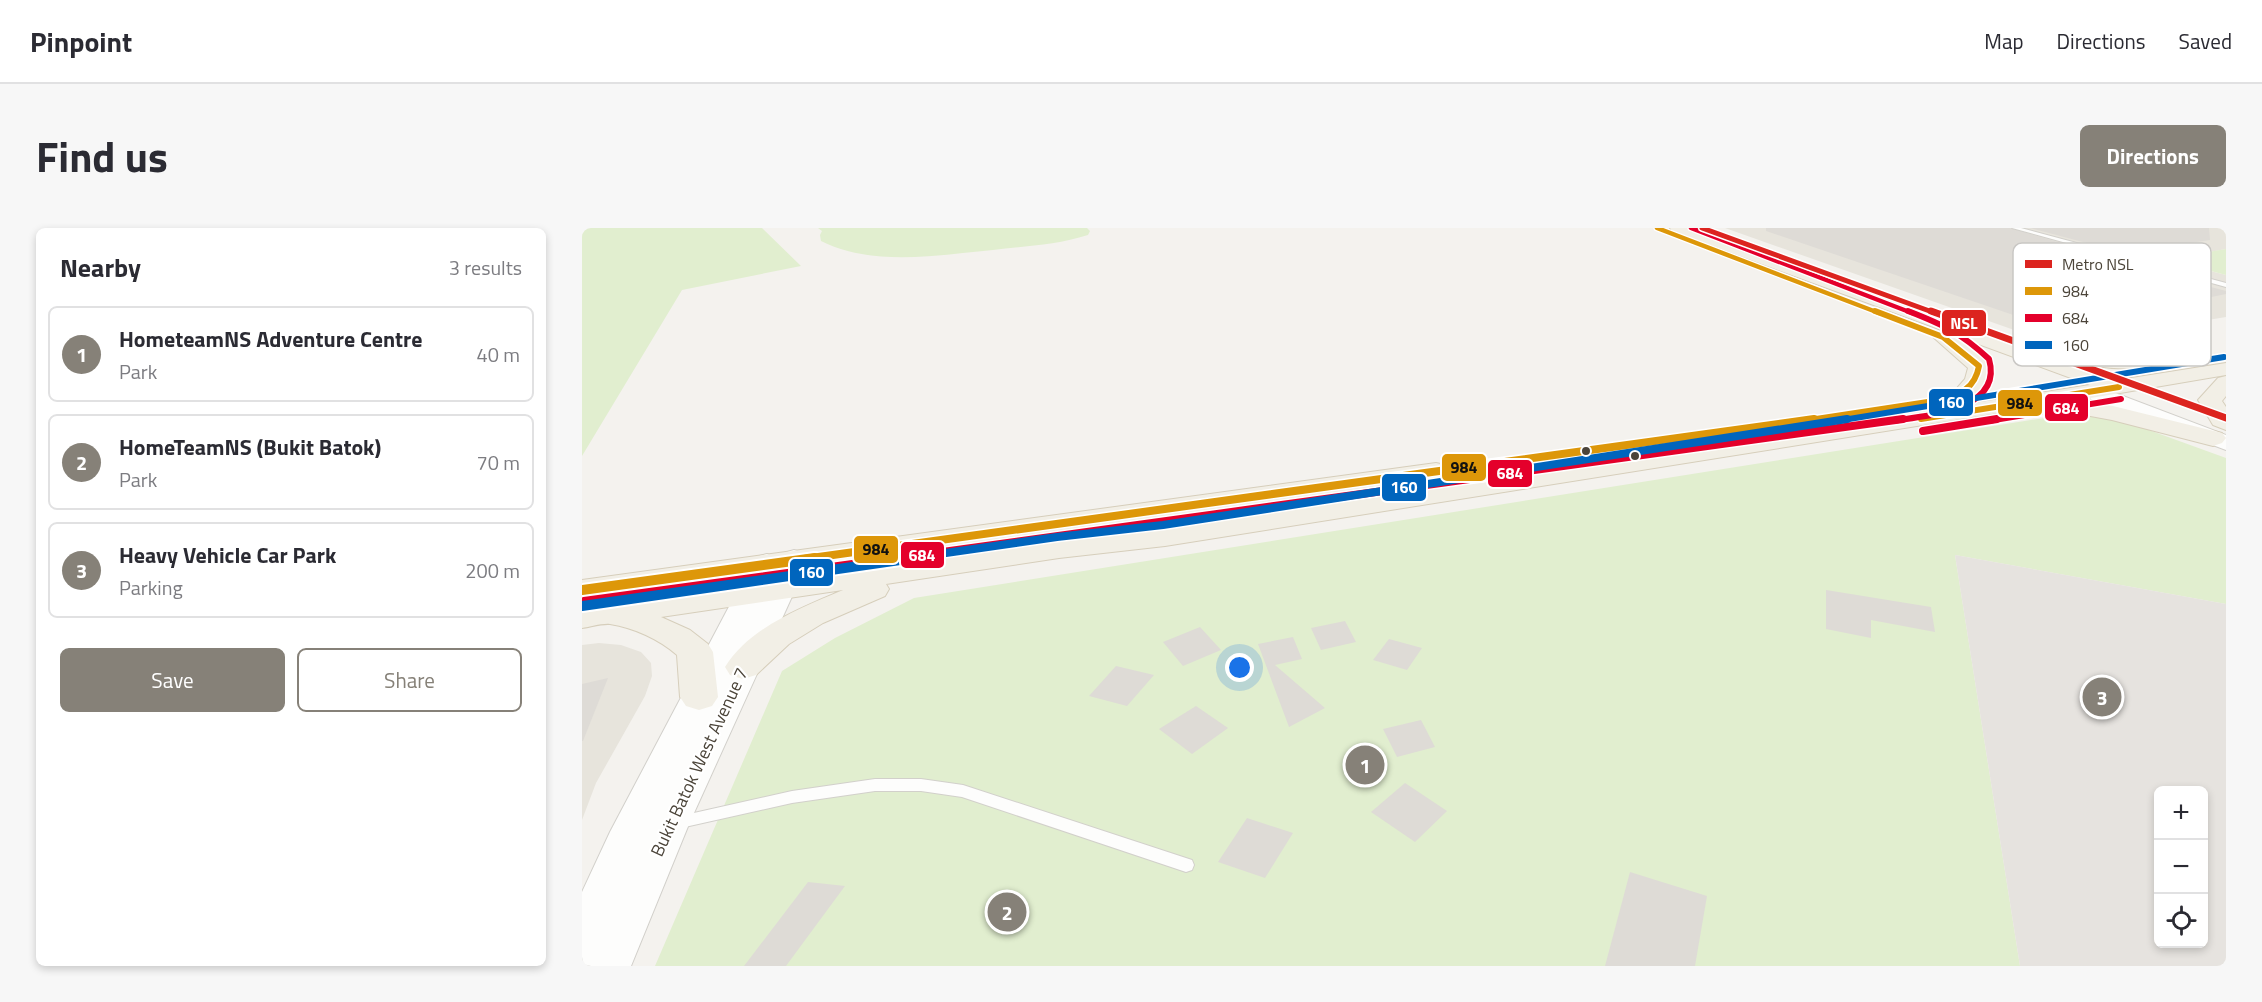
<!DOCTYPE html>
<html lang="en">
<head>
<meta charset="utf-8">
<style>
  :root { --surface:#fff; --page:#f7f7f7; --text:#2b2b33; --muted:#7c7c81; --line:#e1e1e2; --accent:#868178 }
  body { margin:0; font-family:"Titillium Web",sans-serif; background:var(--page); color:var(--text) }
  .controls { position:absolute; right:18px; bottom:18px; display:grid; overflow:hidden; border-radius:9px; box-shadow:0 3px 9px #0003 }
  .controls button { width:54px; height:54px; display:grid; place-items:center; padding:0; border:0; border-bottom:2px solid var(--line); background:var(--surface); color:var(--text); font:30px sans-serif }
  .you { position:absolute; left:658px; top:440px; width:21px; height:21px; margin:-15px; border:4px solid #fff; border-radius:50%; background:#1a73e8; box-shadow:0 0 0 9px #1a73e833 }
  .badge { display:grid; place-items:center; width:39px; height:39px; border-radius:50%; background:var(--accent); color:#fff; font-size:20px; font-weight:700 }
  .pin { position:absolute; translate:-50% -50%; border:3px solid #fff; box-shadow:0 2px 6px #0006 }
  .list { margin:0; padding:0; list-style:none }
  h2 { display:flex; justify-content:space-between; align-items:center; height:78px; margin:0; padding:0 24px; font-size:26px }
  h2 small { font-size:20px; font-weight:400; color:var(--muted) }
  .list li { display:grid; grid-template-columns:39px 1fr auto; gap:18px; align-items:center; box-sizing:border-box; height:96px; margin:0 12px 12px; padding:0 12px; border:2px solid var(--line); border-radius:9px }
  .list b { display:block; font-size:22px; white-space:nowrap }
  .list p { margin:0; font-size:20px; white-space:nowrap; color:var(--muted) }
  .list em { font-size:20px; font-style:normal; color:var(--muted) }
  .actions { display:flex; gap:12px; padding:18px 24px }
  .actions a { flex:1; padding:14px 0; border:2px solid var(--accent); border-radius:9px; text-align:center; font-size:21px; color:var(--accent) }
  .actions .main { background:var(--accent); color:#fff }
  .icon { flex:none; width:33px; height:33px; fill:none; stroke:currentColor; stroke-width:2; stroke-linecap:round; stroke-linejoin:round }
  .map { position:relative; flex:none; width:1644px; height:738px; overflow:hidden; border-radius:9px }
  header { display:flex; align-items:center; gap:36px; box-sizing:border-box; height:84px; padding:0 30px; background:var(--surface); border-bottom:2px solid var(--line) }
  header strong { font-size:28px }
  nav { display:flex; gap:33px; margin-inline-start:auto; font-size:21px }
  .intro { display:flex; align-items:center; justify-content:space-between; box-sizing:border-box; height:144px; padding:0 36px }
  h1 { margin:0; font-size:42px }
  .button { padding:15px 27px; border-radius:9px; background:var(--accent); color:#fff; font-size:21px; font-weight:700 }
  main { display:flex; gap:36px; padding:0 36px }
  aside { flex:1; background:var(--surface); border-radius:9px; box-shadow:0 3px 9px #0003 }
  .map>svg:first-child { display:block }
  .residential { fill:#e7e4dc }
  .green { fill:#e1eecf }
  .parking { fill:#e6e3df; fill-rule:evenodd }
  .building { fill:#dedbd6 }
  .lines { fill:none; stroke-linecap:round; stroke-linejoin:round }
  .service-casing { stroke:#d2d0cb; stroke-width:2 }
  .tertiary-casing { stroke:#d2d0cb; stroke-width:2 }
  .primary-casing { stroke:#d6cebb; stroke-width:2 }
  .service { fill:#fdfdfc; fill-rule:evenodd }
  .tertiary { fill:#fdfdfc; fill-rule:evenodd }
  .primary { fill:#f2efe6; fill-rule:evenodd }
  .bus-1-far3-casing { stroke:#fff; stroke-width:7 }
  .bus-1-far2-casing { stroke:#fff; stroke-width:9 }
  .bus-1-far1-casing { stroke:#fff; stroke-width:11 }
  .bus-1-casing { stroke:#fff; stroke-width:14 }
  .bus-2-far3-casing { stroke:#fff; stroke-width:7 }
  .bus-2-far2-casing { stroke:#fff; stroke-width:9 }
  .bus-2-far1-casing { stroke:#fff; stroke-width:11 }
  .bus-2-casing { stroke:#fff; stroke-width:14 }
  .bus-3-far2-casing { stroke:#fff; stroke-width:9 }
  .bus-3-far1-casing { stroke:#fff; stroke-width:11 }
  .bus-3-casing { stroke:#fff; stroke-width:14 }
  .bus-1-far3 { stroke:#dd9709; stroke-width:4.5 }
  .bus-1-far2 { stroke:#dd9709; stroke-width:6 }
  .bus-1-far1 { stroke:#dd9709; stroke-width:8 }
  .bus-1 { stroke:#dd9709; stroke-width:10 }
  .bus-2-far3 { stroke:#e4002b; stroke-width:4.5 }
  .bus-2-far2 { stroke:#e4002b; stroke-width:6 }
  .bus-2-far1 { stroke:#e4002b; stroke-width:8 }
  .bus-2 { stroke:#e4002b; stroke-width:10 }
  .bus-3-far2 { stroke:#0065bd; stroke-width:6 }
  .bus-3-far1 { stroke:#0065bd; stroke-width:8 }
  .bus-3 { stroke:#0065bd; stroke-width:10 }
  .metro-1-far1-casing { stroke:#fff; stroke-width:8 }
  .metro-1-casing { stroke:#fff; stroke-width:10 }
  .metro-1-far1 { stroke:#dc241f; stroke-width:5 }
  .metro-1 { stroke:#dc241f; stroke-width:7 }
  .bus-dot { fill:#4b4439; stroke:#fff; stroke-width:2 }
  .labels { text-anchor:middle; dominant-baseline:central; stroke-width:4.5; stroke-linejoin:round; paint-order:stroke }
  .near-street-label { font-size:18px; fill:#4b4439; stroke:#fff }
  .key { fill:#fff; stroke:#c9c7c4; stroke-width:1.5 }
  .key-label { font-size:16px; fill:#4b4439 }
  .line-badge { stroke:#fff; stroke-width:2 }
  .badge-label { font-size:16px; text-anchor:middle; font-weight:bold; fill:#fff }
  .pale-badge-label { font-size:16px; text-anchor:middle; font-weight:bold; fill:#111 }
</style>
</head>
<body>
<header>
<strong>Pinpoint</strong>
<nav><a>Map</a><a>Directions</a><a>Saved</a></nav>
</header>
<div class="intro"><h1>Find us</h1><a class="button">Directions</a></div>
<main>
<aside>
<h2>Nearby<small>3 results</small></h2>
<ul class="list">
<li><span class="badge">1</span><div><b>HometeamNS Adventure Centre</b><p>Park</p></div><em>40 m</em></li>
<li><span class="badge">2</span><div><b>HomeTeamNS (Bukit Batok)</b><p>Park</p></div><em>70 m</em></li>
<li><span class="badge">3</span><div><b>Heavy Vehicle Car Park</b><p>Parking</p></div><em>200 m</em></li>
</ul>
<div class="actions"><a class="main">Save</a><a>Share</a></div>
</aside>
<div class="map">
<svg width="1644" height="738" viewBox="0 0 1644 738">
  <rect width="100%" height="100%" fill="#f4f2ee"/>
  <!-- residential -->
  <g class="residential">
    <polygon points="1143,0 1644,0 1644,21 1585,32 1644,47 1644,89 1475,117"/>
    <polygon points="17,415 39,417 59,424 69,435 70,448 63,468 14,555 0,592 0,417"/>
  </g>
  <!-- green -->
  <g class="green">
    <polygon points="0,0 180,0 219,38 100,62 0,228"/>
    <path d="M236 0H505L508 3 506 7C475 17 443 18 411 22 357 27 290 39 239 13L238 7 240 3Z"/>
    <polygon points="1644,21 1644,47 1584,31"/>
    <polygon points="1487,186 1542,193 1644,230 1644,376 1373,327 1438,738 73,738 200,443 253,410 332,370"/>
  </g>
  <!-- parking -->
  <path class="parking" d="M1373 327 1644 376V738H1438ZM1576 562H1622V716H1576Z"/>
  <!-- building -->
  <g class="building">
    <polygon points="1184,0 1428,0 1524,28 1517,29 1644,63 1644,66 1473,101 1184,3"/>
    <polygon points="1448,0 1627,0 1628,12 1542,25"/>
    <polygon points="1244,362 1349,379 1353,404 1289,392 1289,410 1244,401"/>
    <polygon points="763,393 774,414 739,422 729,400"/>
    <polygon points="618,399 639,422 601,438 581,414"/>
    <polygon points="711,409 720,431 693,437 743,480 707,499 676,416"/>
    <polygon points="807,411 840,420 825,442 791,432"/>
    <polygon points="534,438 572,447 545,478 507,468"/>
    <polygon points="26,450 1,513 0,513 0,456"/>
    <polygon points="614,478 646,500 610,526 577,501"/>
    <polygon points="839,492 853,519 815,529 801,501"/>
    <polygon points="823,555 865,583 833,614 789,584"/>
    <polygon points="665,590 711,605 683,650 636,634"/>
    <polygon points="1048,644 1125,668 1113,738 1023,738"/>
    <polygon points="226,654 263,658 204,738 162,738"/>
  </g>
  <g class="lines">
    <!-- service casing -->
    <g class="service-casing">
      <g id="service">
        <polygon points="1430,0 1439,0 1644,55 1644,59"/>
        <polygon points="293,551 339,551 381,557 610,632 612,637 610,642 604,644 380,569 339,563 293,563 210,575 94,601 88,599 86,595 88,591 94,589 210,563"/>
      </g>
    </g>
    <!-- tertiary casing -->
    <g class="tertiary-casing">
      <g id="tertiary">
        <polygon points="1512,157 1644,207 1644,222 1504,169 1501,164 1504,159"/>
        <polygon points="212,322 222,325 227,331 107,596 49,738 0,738 0,664 28,604 170,335 174,329 185,326 197,331 202,325"/>
      </g>
    </g>
    <!-- primary casing -->
    <g class="primary-casing">
      <g id="primary">
        <path d="M1088 0H1109L1537 152 1644 135V147L1497 172 1531 178 1640 205 1644 210 1640 215 1631 218 1530 192 1476 182 1473 176 583 318 477 330 304 356 307 361 303 368 241 395 207 416 174 447 161 451 148 447 143 439C168 399 219 380 261 362L79 389 108 402 126 416 131 424 136 469 130 478 117 482 104 478 98 469 95 427C77 411 52 400 28 396 20 395 8 399 0 400V380L477 312 583 300 1508 157 1369 106 1384 116 1408 138C1407 157 1391 177 1372 172L1369 167 1383 151 1386 140 1351 109 1354 105 1365 104 1090 3Z"/>
        <path d="M1488 121 1530 127 1570 128 1573 133 1570 138C1542 144 1507 138 1481 131L1478 127 1481 123Z"/>
        <polygon points="1644,148 1644,168 1640,173 1644,179 1644,202 1631,197 1616,172 1636,150"/>
        <polygon points="854,235 863,237 867,243 863,249 0,372 0,352"/>
      </g>
    </g>
    <!-- service -->
    <use href="#service" class="service"/>
    <!-- tertiary -->
    <use href="#tertiary" class="tertiary"/>
    <!-- primary -->
    <use href="#primary" class="primary"/>
    <!-- bus-1-far3 casing -->
    <g class="bus-1-far3-casing">
      <polyline id="bus-1-far3" points="1075,0 1297,85"/>
    </g>
    <!-- bus-1-far2 casing -->
    <g class="bus-1-far2-casing">
      <g id="bus-1-far2">
        <polyline points="1339,191 1537,159"/>
        <path d="M1221 193 1359 172C1379 166 1393 160 1397 138L1361 109 1293 83"/>
      </g>
    </g>
    <!-- bus-1-far1 casing -->
    <g class="bus-1-far1-casing">
      <polyline id="bus-1-far1" points="222,331 1232,191"/>
    </g>
    <!-- bus-1 casing -->
    <g class="bus-1-casing">
      <polyline id="bus-1" points="0,362 233,330"/>
    </g>
    <!-- bus-2-far3 casing -->
    <g class="bus-2-far3-casing">
      <polyline id="bus-2-far3" points="1109,0 1330,85"/>
    </g>
    <!-- bus-2-far2 casing -->
    <g class="bus-2-far2-casing">
      <g id="bus-2-far2">
        <path d="M1310 193C1342 188 1422 183 1407 131 1379 105 1362 97 1326 83"/>
        <polyline points="1406,193 1539,171"/>
      </g>
    </g>
    <!-- bus-2-far1 casing -->
    <g class="bus-2-far1-casing">
      <g id="bus-2-far1">
        <polyline points="1341,203 1415,191"/>
        <polyline points="310,331 1321,191"/>
      </g>
    </g>
    <!-- bus-2 casing -->
    <g class="bus-2-casing">
      <polyline id="bus-2" points="2,374 321,330"/>
    </g>
    <!-- bus-3-far2 casing -->
    <g class="bus-3-far2-casing">
      <polyline id="bus-3-far2" points="1255,193 1642,129"/>
    </g>
    <!-- bus-3-far1 casing -->
    <g class="bus-3-far1-casing">
      <polyline id="bus-3-far1" points="322,331 475,309 581,297 1265,191"/>
    </g>
    <!-- bus-3 casing -->
    <g class="bus-3-casing">
      <polyline id="bus-3" points="0,378 332,330"/>
    </g>
    <!-- bus-1-far3 -->
    <use href="#bus-1-far3" class="bus-1-far3"/>
    <!-- bus-1-far2 -->
    <use href="#bus-1-far2" class="bus-1-far2"/>
    <!-- bus-1-far1 -->
    <use href="#bus-1-far1" class="bus-1-far1"/>
    <!-- bus-1 -->
    <use href="#bus-1" class="bus-1"/>
    <!-- bus-2-far3 -->
    <use href="#bus-2-far3" class="bus-2-far3"/>
    <!-- bus-2-far2 -->
    <use href="#bus-2-far2" class="bus-2-far2"/>
    <!-- bus-2-far1 -->
    <use href="#bus-2-far1" class="bus-2-far1"/>
    <!-- bus-2 -->
    <use href="#bus-2" class="bus-2"/>
    <!-- bus-3-far2 -->
    <use href="#bus-3-far2" class="bus-3-far2"/>
    <!-- bus-3-far1 -->
    <use href="#bus-3-far1" class="bus-3-far1"/>
    <!-- bus-3 -->
    <use href="#bus-3" class="bus-3"/>
    <!-- metro-1-far1 casing -->
    <g class="metro-1-far1-casing">
      <polyline id="metro-1-far1" points="1120,0 1353,85"/>
    </g>
    <!-- metro-1 casing -->
    <g class="metro-1-casing">
      <polyline id="metro-1" points="1349,83 1644,190"/>
    </g>
    <!-- metro-1-far1 -->
    <use href="#metro-1-far1" class="metro-1-far1"/>
    <!-- metro-1 -->
    <use href="#metro-1" class="metro-1"/>
  </g>
  <!-- markers -->
  <g class="bus-dot">
    <circle cx="1004" cy="223" r="5"/>
    <circle cx="1053" cy="228" r="5"/>
  </g>
  <g class="labels">
    <!-- near-street labels -->
    <g class="near-street-label">
      <text transform="translate(117 534) rotate(-65)">Bukit Batok West Avenue 7</text>
    </g>
  </g>
  <!-- legend -->
  <rect x="1431" y="15" width="198" height="123" rx="9" class="key"/>
  <rect x="1443" y="32" width="27" height="8" fill="#dc241f"/>
  <rect x="1443" y="59" width="27" height="8" fill="#dd9709"/>
  <rect x="1443" y="86" width="27" height="8" fill="#e4002b"/>
  <rect x="1443" y="113" width="27" height="8" fill="#0065bd"/>
  <g class="key-label">
    <text x="1480" y="42">Metro NSL</text>
    <text x="1480" y="69">984</text>
    <text x="1480" y="96">684</text>
    <text x="1480" y="123">160</text>
  </g>
  <g class="line-badge">
    <rect x="1359" y="81" width="46" height="28" rx="6" fill="#dc241f"/>
    <rect x="1346" y="160" width="46" height="29" rx="6" fill="#0065bd"/>
    <rect x="1415" y="161" width="46" height="28" rx="6" fill="#dd9709"/>
    <rect x="1462" y="165" width="45" height="29" rx="6" fill="#e4002b"/>
    <rect x="859" y="225" width="46" height="29" rx="6" fill="#dd9709"/>
    <rect x="905" y="231" width="46" height="29" rx="6" fill="#e4002b"/>
    <rect x="799" y="245" width="46" height="29" rx="6" fill="#0065bd"/>
    <rect x="271" y="307" width="46" height="29" rx="6" fill="#dd9709"/>
    <rect x="318" y="313" width="45" height="28" rx="6" fill="#e4002b"/>
    <rect x="207" y="330" width="45" height="29" rx="6" fill="#0065bd"/>
  </g>
  <g class="badge-label">
    <text x="1382" y="101">NSL</text>
    <text x="1369" y="180">160</text>
    <text x="1484" y="186">684</text>
    <text x="928" y="251">684</text>
    <text x="822" y="265">160</text>
    <text x="340" y="333">684</text>
    <text x="229" y="350">160</text>
  </g>
  <g class="pale-badge-label">
    <text x="1438" y="181">984</text>
    <text x="882" y="245">984</text>
    <text x="294" y="327">984</text>
  </g>
</svg>
<div class="controls">
<button>+</button>
<button>−</button>
<button><svg class="icon" aria-label="locate" viewBox="0 0 24 24"><circle cx="12" cy="12" r="6"/><path d="M12 2v4M12 18v4M2 12h4M18 12h4"/></svg></button>
</div>
<div class="you"></div>
<div class="pin badge" style="left:783px;top:537px">1</div>
<div class="pin badge" style="left:425px;top:684px">2</div>
<div class="pin badge" style="left:1520px;top:469px">3</div>
</div>
</main>
</body>
</html>
